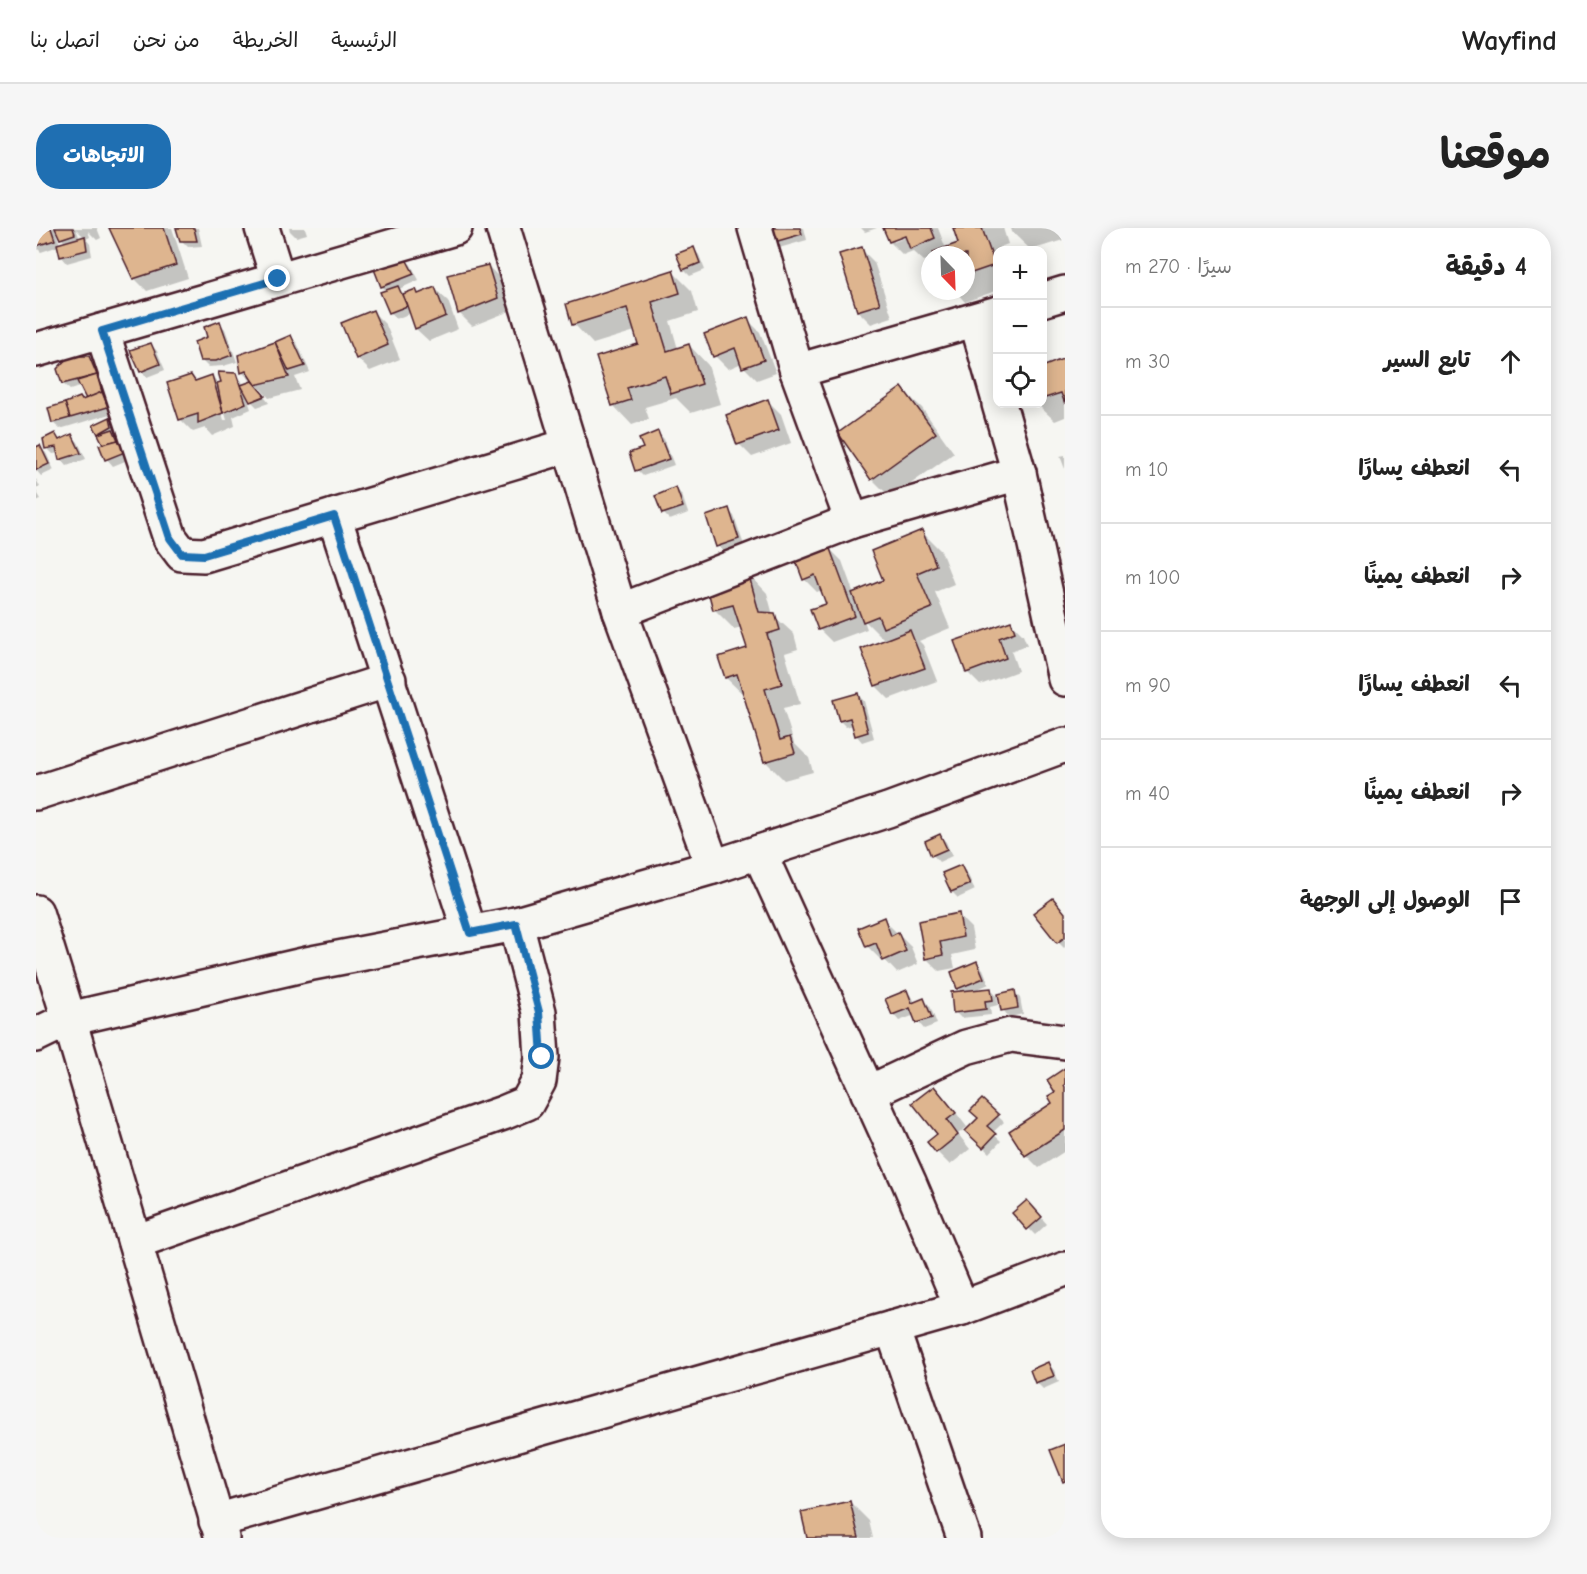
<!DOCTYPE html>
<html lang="ar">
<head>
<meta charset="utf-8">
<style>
  :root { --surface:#fff; --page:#f6f6f6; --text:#222; --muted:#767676; --line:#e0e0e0; --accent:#1f6fb2 }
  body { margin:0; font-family:"Comic Neue","Playpen Sans Arabic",sans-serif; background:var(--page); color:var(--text); direction:rtl }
  .controls { position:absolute; right:18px; top:18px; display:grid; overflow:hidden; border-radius:12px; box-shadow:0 3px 15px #0003 }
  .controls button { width:54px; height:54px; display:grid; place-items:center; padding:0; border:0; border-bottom:2px solid var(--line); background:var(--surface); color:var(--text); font:30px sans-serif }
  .compass { position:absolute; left:885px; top:18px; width:54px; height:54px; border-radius:50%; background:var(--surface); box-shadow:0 3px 15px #0003; rotate:157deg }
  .stop { position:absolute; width:18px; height:18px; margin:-14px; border:4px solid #1f6fb2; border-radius:50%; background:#fff }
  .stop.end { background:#1f6fb2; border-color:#fff; box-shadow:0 2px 6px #0008 }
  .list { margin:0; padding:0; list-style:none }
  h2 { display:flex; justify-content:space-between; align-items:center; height:78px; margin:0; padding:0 24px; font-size:26px }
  h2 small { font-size:20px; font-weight:400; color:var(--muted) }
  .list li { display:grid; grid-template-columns:39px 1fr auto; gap:18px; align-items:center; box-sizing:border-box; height:108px; padding:0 24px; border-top:2px solid var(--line) }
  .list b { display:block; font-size:22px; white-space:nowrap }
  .list em { font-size:20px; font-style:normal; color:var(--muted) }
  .icon { flex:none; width:33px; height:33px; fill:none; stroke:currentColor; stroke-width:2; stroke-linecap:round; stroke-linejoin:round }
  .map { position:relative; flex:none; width:1029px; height:1310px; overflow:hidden; direction:ltr; border-radius:24px }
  header { display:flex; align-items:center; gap:36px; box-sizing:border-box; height:84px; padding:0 30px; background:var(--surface); border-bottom:2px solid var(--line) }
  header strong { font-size:28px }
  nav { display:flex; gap:33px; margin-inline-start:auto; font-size:21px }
  .intro { display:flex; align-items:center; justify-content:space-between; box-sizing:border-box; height:144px; padding:0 36px }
  h1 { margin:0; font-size:42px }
  .button { padding:15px 27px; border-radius:24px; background:var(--accent); color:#fff; font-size:21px; font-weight:700 }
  main { display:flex; gap:36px; padding:0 36px }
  aside { flex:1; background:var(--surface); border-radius:24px; box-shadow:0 3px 15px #0003 }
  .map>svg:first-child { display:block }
  .shadow { fill:#0003; fill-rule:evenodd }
  .building { fill:#deb58f; stroke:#4a1f2b; stroke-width:1.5 }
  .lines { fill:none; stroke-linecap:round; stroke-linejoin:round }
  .street-casing { stroke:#4a1f2b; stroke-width:38 }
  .secondary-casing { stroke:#4a1f2b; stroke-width:38 }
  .street { stroke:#f6f6f2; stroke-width:33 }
  .secondary { stroke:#f6f6f2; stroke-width:33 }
  .route { stroke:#1f6fb2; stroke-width:8 }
</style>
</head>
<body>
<header>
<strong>Wayfind</strong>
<nav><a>الرئيسية</a><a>الخريطة</a><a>من نحن</a><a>اتصل بنا</a></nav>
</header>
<div class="intro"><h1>موقعنا</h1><a class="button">الاتجاهات</a></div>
<main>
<aside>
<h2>4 دقيقة<small>سيرًا · 270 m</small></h2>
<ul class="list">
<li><svg class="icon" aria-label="ahead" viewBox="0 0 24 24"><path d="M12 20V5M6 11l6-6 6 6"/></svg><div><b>تابع السير</b></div><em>30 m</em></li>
<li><svg class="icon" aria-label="left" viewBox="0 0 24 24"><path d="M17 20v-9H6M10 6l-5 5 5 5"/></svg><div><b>انعطف يسارًا</b></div><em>10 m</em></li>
<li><svg class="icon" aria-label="right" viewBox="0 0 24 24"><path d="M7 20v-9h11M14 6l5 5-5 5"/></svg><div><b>انعطف يمينًا</b></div><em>100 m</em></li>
<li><svg class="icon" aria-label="left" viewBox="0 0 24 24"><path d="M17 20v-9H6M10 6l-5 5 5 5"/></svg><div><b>انعطف يسارًا</b></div><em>90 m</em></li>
<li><svg class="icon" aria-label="right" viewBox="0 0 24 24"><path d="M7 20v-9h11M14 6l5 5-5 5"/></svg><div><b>انعطف يمينًا</b></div><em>40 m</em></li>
<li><svg class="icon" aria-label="arrive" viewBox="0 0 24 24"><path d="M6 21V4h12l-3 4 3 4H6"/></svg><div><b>الوصول إلى الوجهة</b></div></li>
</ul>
</aside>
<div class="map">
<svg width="1029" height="1310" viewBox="0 0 1029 1310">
  <rect width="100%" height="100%" fill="#f6f6f2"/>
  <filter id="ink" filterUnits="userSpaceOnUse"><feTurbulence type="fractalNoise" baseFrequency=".0167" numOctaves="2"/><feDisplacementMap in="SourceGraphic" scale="12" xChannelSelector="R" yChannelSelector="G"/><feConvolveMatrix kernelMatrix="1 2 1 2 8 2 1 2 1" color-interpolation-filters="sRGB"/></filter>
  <g filter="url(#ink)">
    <!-- shadow -->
    <g class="shadow">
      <path d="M0 0H21L19 1 24 17 30 15 25 10 21 0H61L65 10 61 12 52 3 54 9 50 11 54 16 56 28 31 35 25 28 23 18 5 24 0 19ZM40 1 48 9 44 11Z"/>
      <polygon points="75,0 136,0 152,50 111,63 98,50"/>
      <polygon points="141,0 162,0 166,18 152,19 145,12"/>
      <polygon points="253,0 269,0 271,6 260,9 254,3"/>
      <polygon points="732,0 768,0 771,12 743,20 737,14"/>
      <polygon points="825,0 841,0 829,4"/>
      <path d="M849 0H902L910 21 924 16 918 0H967L972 16 964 19 965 22H962V62L929 74 919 63H930V27H894V31L888 33 877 23 867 27 854 14ZM875 4 876 7 858 14V11Z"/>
      <polygon points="975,0 1023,0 1027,12 995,22 976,4"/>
      <polygon points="657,20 663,27 669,42 654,48 648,42"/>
      <polygon points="825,21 838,34 856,89 835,96 822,83 805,27"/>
      <polygon points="369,30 375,37 383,52 363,61 369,67 379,63 384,67 399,61 412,73 422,101 393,113 380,101 375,85 360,91 354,84 351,63 346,59 340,42"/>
      <polygon points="452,38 465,51 474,83 436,98 423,85"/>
      <polygon points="637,44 656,63 662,84 634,93 642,121 653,117 672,137 684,176 655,185 640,170 609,179 613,191 596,197 577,177 604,117 599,103 557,116 538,96"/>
      <polygon points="337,84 350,97 364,131 334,143 321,130"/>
      <polygon points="711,91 724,104 740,145 721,152 708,139 706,135 692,141 679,128"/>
      <polygon points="183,95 189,101 201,134 187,138 172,139 166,133 173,110"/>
      <path d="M255 109 261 115 274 144 259 149 264 162 233 170 225 161 223 162 233 175 221 179 211 169 215 181 197 189 199 198 176 208 169 200 157 204 144 191 155 148 160 154 176 148 183 156 199 147 206 153 207 158 217 155 206 144 239 116ZM179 162H182L191 192H188Z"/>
      <polygon points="115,117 121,123 129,142 111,149 105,143"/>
      <polygon points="52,130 59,136 77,185 24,201 17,195 52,172 46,158 34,162 27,156"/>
      <polygon points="1029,132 1029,189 1019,193 1001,176 1006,176 1006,140"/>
      <polygon points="866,161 886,180 918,225 855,270 836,251"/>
      <polygon points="732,173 745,186 755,215 716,229 703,216"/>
      <polygon points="73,191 80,197 81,204 79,205 83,209 94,231 77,238 71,231 69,217 59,197"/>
      <polygon points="622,205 628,211 638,237 607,248 601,242 609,221"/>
      <polygon points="19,207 25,213 36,208 42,214 50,231 31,238 25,231 23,225 17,226 11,220"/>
      <polygon points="3,219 10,225 18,242 5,248 0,242 0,221"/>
      <polygon points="1029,227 1029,241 1024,228"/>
      <polygon points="0,251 4,259 0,260"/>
      <polygon points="640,261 646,267 652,285 634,292 628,286 621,269"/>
      <polygon points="0,263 5,271 0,273"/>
      <polygon points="692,282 698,288 708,317 688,324 682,318"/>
      <polygon points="885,303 905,323 918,356 899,364 914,400 883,413 887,417 901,453 853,471 840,458 827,422 849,413 828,392 831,401 796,414 783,401 792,376 786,362 781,364 768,351 793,320 806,333 818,366 849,352"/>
      <polygon points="712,345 731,365 737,387 758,406 762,421 749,425 764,476 747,480 758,515 773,530 777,544 748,552 729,533 710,469 690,450 712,421 706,399 698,401 678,381"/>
      <polygon points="974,394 987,407 991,417 975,423 982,443 944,457 931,444"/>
      <polygon points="822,467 828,473 838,510 826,514 820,507 817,497 810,499 804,493"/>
      <polygon points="904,608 910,614 916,628 903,634 897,627 891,614"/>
      <polygon points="925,638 931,645 939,662 922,670 916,664"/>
      <polygon points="1029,686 1029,719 1028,720 1022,714"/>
      <polygon points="922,687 935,700 939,722 916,727 919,740 903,743 890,730"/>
      <polygon points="847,691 875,719 882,736 861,745 847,730 844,731 831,718"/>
      <polygon points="941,735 947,741 953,756 937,763 955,762 961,768 962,777 954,779 955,787 925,790 919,784 927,765 923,760"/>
      <polygon points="871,764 877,770 879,775 888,772 894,778 901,796 888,801 882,794 879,787 863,793 857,786"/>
      <polygon points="978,764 984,770 987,786 973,789 967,782"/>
      <polygon points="1029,842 1029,923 1003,940 990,927 1018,875"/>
      <polygon points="898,860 911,873 931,899 922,906 934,921 914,937 901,924 903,906"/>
      <polygon points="946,873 968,894 956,905 965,913 954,925 931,903 944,890"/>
      <polygon points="991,974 1011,996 999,1007 978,985"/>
      <polygon points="1012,1136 1018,1142 1023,1154 1007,1161 1001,1155 996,1143"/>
      <polygon points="814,1274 833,1293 837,1310 772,1310"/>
    </g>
    <!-- building -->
    <g class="building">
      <polygon points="0,0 15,0 19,12 0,18"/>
      <polygon points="19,0 37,0 39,6 24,11"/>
      <polygon points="73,0 128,0 140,37 97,51"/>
      <polygon points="140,0 158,0 161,13 144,13"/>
      <polygon points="731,0 764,0 766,6 735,15"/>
      <polygon points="847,0 895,0 899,10 874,21 869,8 853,14"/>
      <polygon points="917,0 946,0 959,37 930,47 930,27 898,27 897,24 922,15"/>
      <polygon points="49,8 51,22 24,29 21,16"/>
      <polygon points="658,19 664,35 647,42 640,26"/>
      <polygon points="826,19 844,76 821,83 803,26"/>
      <polygon points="369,29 378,46 345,59 338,41"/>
      <polygon points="452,37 462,70 422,86 411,47"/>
      <polygon points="637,42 644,65 616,74 631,123 653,116 666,156 635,166 629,148 591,160 595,172 576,178 560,129 602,116 591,80 536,97 530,76"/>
      <polygon points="362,58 371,78 353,85 344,64"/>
      <polygon points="399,59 410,88 379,101 367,66 380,61 382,66"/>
      <polygon points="337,82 352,117 320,131 305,95"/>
      <polygon points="712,89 728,132 706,140 699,120 677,129 668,106"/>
      <polygon points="184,93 196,127 180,133 164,133 158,114 171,109 168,99"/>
      <polygon points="255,107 269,138 253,143 239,114"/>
      <polygon points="239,114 253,149 219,157 210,143 205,145 202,127"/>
      <polygon points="115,115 124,136 104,144 94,122"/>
      <polygon points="33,128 53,128 61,147 26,156 21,141"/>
      <polygon points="1029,130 1029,176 1025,165 1006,171 1006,139"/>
      <polygon points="182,144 200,145 210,175 187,185 181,155 185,154"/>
      <polygon points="61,147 66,164 50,171 41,153"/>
      <polygon points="155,147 159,153 176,147 187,185 162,195 162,186 143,192 131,155"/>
      <polygon points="216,153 229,168 214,174 205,157"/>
      <polygon points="866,159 900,205 835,252 802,205"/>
      <polygon points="66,164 72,179 34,190 29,175 44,169 46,172"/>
      <polygon points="732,171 743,202 701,217 690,187"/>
      <polygon points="29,175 34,190 16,195 12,180"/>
      <polygon points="74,189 76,198 62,206 57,197"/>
      <polygon points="77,201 82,212 67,216 62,206"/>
      <polygon points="622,203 633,231 599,243 593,225 607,220 603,211"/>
      <polygon points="19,205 23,212 36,206 45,225 23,232 20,219 9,221 7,211"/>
      <polygon points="82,212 89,224 69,232 63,217"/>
      <polygon points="4,217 13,236 0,242 0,219"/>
      <polygon points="640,259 647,279 626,286 619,268"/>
      <polygon points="693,280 703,311 680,319 670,288"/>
      <polygon points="886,302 900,337 881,345 896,380 847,400 842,388 827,394 816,365 847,352 835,323"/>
      <polygon points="793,318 819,388 782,402 774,381 790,376 779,347 767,352 759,331"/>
      <polygon points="712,344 723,384 739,385 744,402 731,406 746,456 729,461 744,512 754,509 759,525 728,534 701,446 689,450 682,429 711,420 697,377 677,382 670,355"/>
      <polygon points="975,393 979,404 963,410 970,430 930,445 918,413"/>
      <polygon points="874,402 889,440 839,458 825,421"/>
      <polygon points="822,465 832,504 819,508 814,490 803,493 797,472"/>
      <polygon points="904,606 911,621 895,628 889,613"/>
      <polygon points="925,637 934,656 915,664 906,645"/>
      <polygon points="1017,670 1029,685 1029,709 1021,715 997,685"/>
      <polygon points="923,685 927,709 904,714 907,727 889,731 882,693"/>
      <polygon points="848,689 855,708 862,704 870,723 847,733 840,715 830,719 822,700"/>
      <polygon points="941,733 948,750 921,761 915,744"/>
      <polygon points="955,760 957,772 949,773 950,781 917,785 915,764"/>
      <polygon points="871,762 876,775 888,770 896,790 880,795 874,780 856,787 849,771"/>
      <polygon points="979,762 982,780 965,783 962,766"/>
      <polygon points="1029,840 1029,856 1028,857 1029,859 1029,902 989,928 973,903 1016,875 1012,868 1019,864 1011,852"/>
      <polygon points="898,858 920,885 911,892 922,907 900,925 891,914 901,906 876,875"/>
      <polygon points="946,871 963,887 951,898 960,906 947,920 929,903 942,890 934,883"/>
      <polygon points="991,972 1006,989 991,1002 976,985"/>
      <polygon points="1012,1134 1018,1148 999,1155 994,1142"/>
      <polygon points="1029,1216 1029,1253 1027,1254 1014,1222"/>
      <polygon points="814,1273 823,1310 771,1310 765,1284"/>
    </g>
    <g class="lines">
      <!-- street casing -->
      <g class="street-casing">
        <g id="street">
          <polyline points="226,0 242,51"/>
          <polyline points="467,0 584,383 677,639"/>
          <polyline points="719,0 761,143 816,293"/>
          <polyline points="1006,72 1029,65"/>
          <polyline points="940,92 962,169"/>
          <polyline points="66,103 134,310 146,326 168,327 534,217"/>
          <polyline points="0,122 419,0"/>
          <polyline points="761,143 962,85"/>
          <polyline points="963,176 983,245 1029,451"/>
          <polyline points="298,288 434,705"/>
          <polyline points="584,383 816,293 983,245"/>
          <polyline points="0,565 353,452"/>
          <polyline points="723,624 873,954 926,1080"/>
          <polyline points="0,807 33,791 271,736 480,696 677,639 852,582 1029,517"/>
          <polyline points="832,865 930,819 975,807 1029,814"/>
          <polyline points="99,1014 467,885 491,875 503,853 506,829 503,784 480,696"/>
          <polyline points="856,1100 928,1310"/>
          <polyline points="180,1293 926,1080 1029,1041"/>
        </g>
      </g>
      <!-- secondary casing -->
      <g class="secondary-casing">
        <polyline id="secondary" points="0,684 33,791 186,1310"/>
      </g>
      <!-- street -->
      <use href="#street" class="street"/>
      <!-- secondary -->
      <use href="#secondary" class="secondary"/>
    </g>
  </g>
  <g class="lines" filter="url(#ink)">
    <!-- route -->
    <polyline class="route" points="242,51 66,103 134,310 146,326 168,327 298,288 434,705 480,696 503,784 506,829"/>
  </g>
</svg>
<div class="controls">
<button>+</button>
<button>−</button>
<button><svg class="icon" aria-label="locate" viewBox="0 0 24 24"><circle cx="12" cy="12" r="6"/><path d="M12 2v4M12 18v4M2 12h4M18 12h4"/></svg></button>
</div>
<svg class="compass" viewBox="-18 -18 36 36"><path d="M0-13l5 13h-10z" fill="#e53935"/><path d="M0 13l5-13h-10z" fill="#767676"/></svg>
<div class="stop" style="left:506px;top:829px"></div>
<div class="stop end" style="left:242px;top:51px"></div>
</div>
</main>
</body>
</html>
